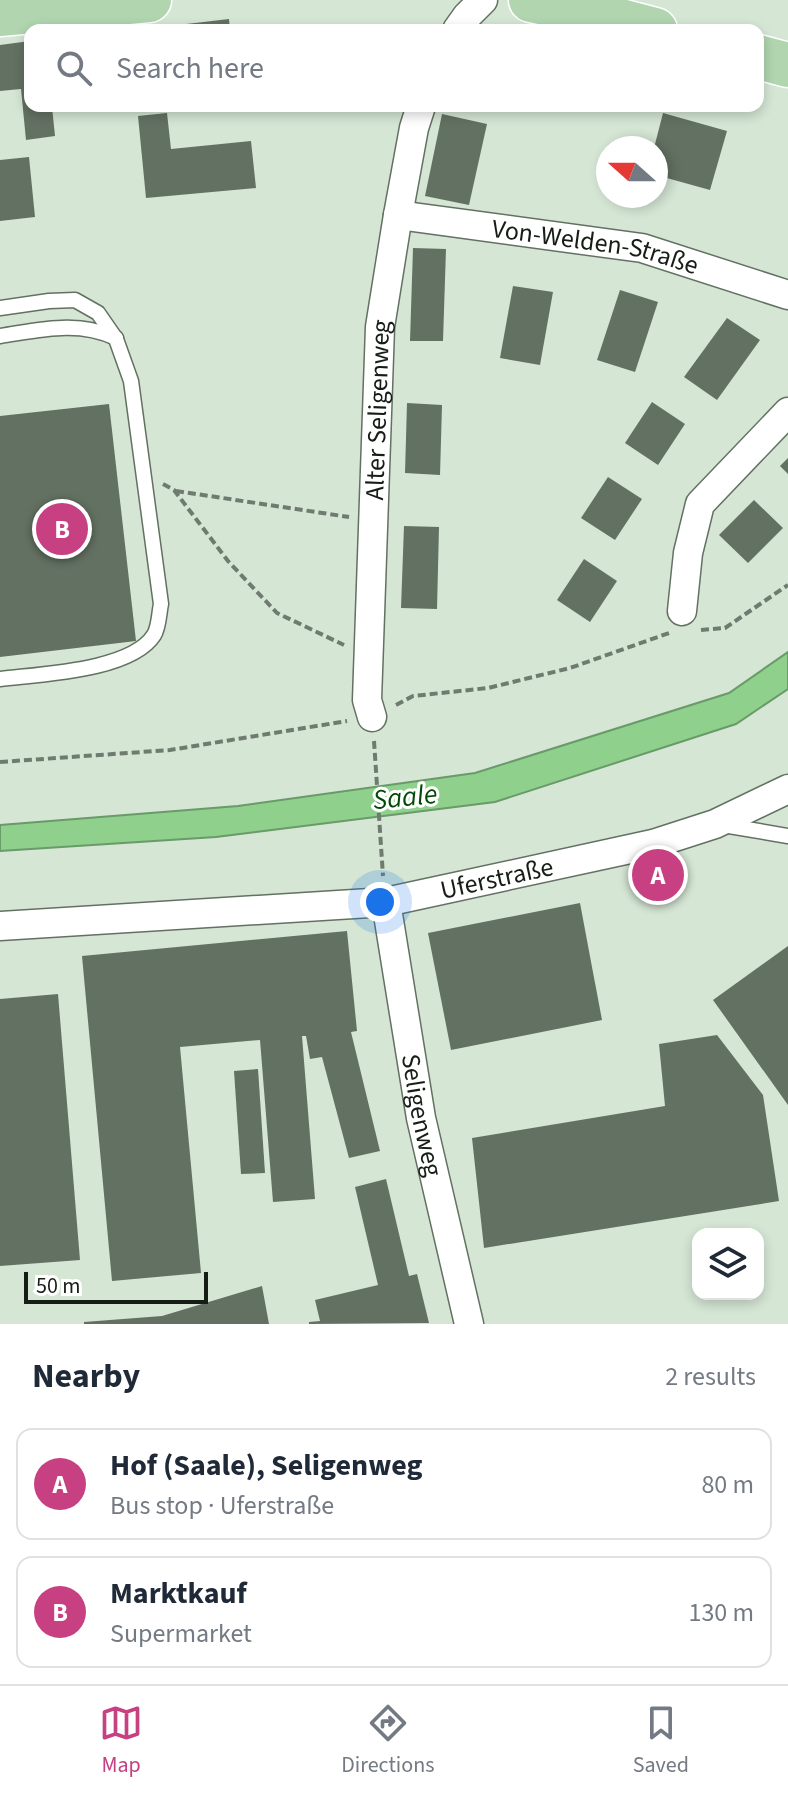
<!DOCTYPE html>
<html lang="en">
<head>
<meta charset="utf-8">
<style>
  :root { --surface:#fff; --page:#f2f2f3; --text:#1f2937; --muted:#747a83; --line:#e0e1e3; --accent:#c64082 }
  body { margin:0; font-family:"Source Sans 3",sans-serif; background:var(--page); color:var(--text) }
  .controls { position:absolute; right:24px; bottom:24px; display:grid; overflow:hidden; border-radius:16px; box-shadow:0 4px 12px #0003 }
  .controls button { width:72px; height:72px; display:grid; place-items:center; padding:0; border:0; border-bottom:2px solid var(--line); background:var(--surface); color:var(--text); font:40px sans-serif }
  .compass { position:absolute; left:596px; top:136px; width:72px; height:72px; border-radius:50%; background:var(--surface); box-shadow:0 4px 12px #0003; rotate:291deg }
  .scale { position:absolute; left:24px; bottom:20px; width:184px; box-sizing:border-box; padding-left:8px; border:4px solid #161c16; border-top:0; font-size:22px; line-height:28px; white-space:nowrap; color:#161c16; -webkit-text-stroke:6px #fff; paint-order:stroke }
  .you { position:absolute; left:380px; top:902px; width:28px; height:28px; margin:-20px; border:6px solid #fff; border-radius:50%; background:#1a73e8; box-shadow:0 0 0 12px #1a73e833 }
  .badge { display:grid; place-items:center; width:52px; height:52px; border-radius:50%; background:var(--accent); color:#fff; font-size:26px; font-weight:700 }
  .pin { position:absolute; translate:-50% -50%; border:4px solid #fff; box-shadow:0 2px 8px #0006 }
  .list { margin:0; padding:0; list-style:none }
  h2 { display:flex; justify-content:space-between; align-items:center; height:104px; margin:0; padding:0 32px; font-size:34px }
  h2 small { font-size:26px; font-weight:400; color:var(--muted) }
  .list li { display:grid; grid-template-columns:52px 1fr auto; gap:24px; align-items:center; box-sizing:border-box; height:112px; margin:0 16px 16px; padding:0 16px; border:2px solid var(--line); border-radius:16px }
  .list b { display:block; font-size:30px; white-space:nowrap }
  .list p { margin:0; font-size:26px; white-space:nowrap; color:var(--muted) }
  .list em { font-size:26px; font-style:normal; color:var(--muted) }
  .icon { flex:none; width:44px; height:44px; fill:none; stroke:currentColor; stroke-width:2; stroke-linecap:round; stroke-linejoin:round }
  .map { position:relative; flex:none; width:788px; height:1324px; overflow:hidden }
  .search { position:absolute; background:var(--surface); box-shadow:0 4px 12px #0003; left:24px; right:24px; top:24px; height:88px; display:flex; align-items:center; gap:20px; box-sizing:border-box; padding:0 28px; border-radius:16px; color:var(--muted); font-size:30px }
  .sheet { height:360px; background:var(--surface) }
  nav { display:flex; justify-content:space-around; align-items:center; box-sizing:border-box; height:112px; border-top:2px solid var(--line); background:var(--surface); font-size:22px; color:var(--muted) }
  nav a { display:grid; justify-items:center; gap:4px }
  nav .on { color:var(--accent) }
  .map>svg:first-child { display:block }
  .water { fill:#8ed08c; stroke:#6a9a69; stroke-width:2 }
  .building { fill:#637162 }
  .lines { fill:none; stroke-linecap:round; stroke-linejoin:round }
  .service-casing { stroke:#627162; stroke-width:17 }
  .minor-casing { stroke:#627162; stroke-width:31 }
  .primary-casing { stroke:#fff; stroke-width:47 }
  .path { stroke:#707b70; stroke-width:4; stroke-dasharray:8 4; stroke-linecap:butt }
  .service { stroke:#fff; stroke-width:14 }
  .minor { stroke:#fff; stroke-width:28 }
  .primary { stroke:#b0d5af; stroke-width:44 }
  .labels { text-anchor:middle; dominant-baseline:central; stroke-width:6; stroke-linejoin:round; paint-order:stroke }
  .street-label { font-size:26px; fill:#161c16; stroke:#fff }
  .water-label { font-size:28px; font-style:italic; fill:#004906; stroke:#fff }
</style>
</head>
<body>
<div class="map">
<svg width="788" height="1324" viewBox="0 0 788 1324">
  <rect width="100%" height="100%" fill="#d5e6d5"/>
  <!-- water -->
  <polygon class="water" points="788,652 788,689 736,724 495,802 216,837 0,851 0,825 238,806 475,773 729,693"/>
  <!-- building -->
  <g class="building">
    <polygon points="229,19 230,30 152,30 152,28"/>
    <polygon points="30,41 30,106 38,106 38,109 52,107 55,136 26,140 21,89 0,91 0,45"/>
    <polygon points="167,113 171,149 251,141 256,188 146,198 138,116"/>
    <polygon points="663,113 727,131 710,190 656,175 656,148 654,148"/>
    <polygon points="442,114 487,124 469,205 425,196"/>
    <polygon points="29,157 35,217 0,221 0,160"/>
    <polygon points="413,248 446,249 443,341 410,341"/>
    <polygon points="513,286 553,292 540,365 500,358"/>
    <polygon points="620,290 658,302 635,372 597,360"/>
    <polygon points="727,318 760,340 717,400 684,377"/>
    <polygon points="652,402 685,424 658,465 625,443"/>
    <polygon points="407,403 442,405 440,475 405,473"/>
    <polygon points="109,404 136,641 0,657 0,416"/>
    <polygon points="788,458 788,474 780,466"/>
    <polygon points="608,477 642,499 615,540 581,518"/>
    <polygon points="754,500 783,528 748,563 719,535"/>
    <polygon points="404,526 439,527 437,609 401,608"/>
    <polygon points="584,559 617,581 590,622 557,600"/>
    <polygon points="580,903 602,1020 451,1050 428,933"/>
    <polygon points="347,931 357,1031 351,1032 380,1151 349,1158 322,1057 310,1059 306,1036 302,1036 315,1199 273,1202 260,1040 180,1047 201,1273 112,1281 82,956"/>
    <polygon points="788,946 788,1105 713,1000"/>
    <polygon points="58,994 80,1260 0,1266 0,999"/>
    <polygon points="717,1035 763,1095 779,1201 484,1248 472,1138 665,1106 659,1044"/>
    <polygon points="258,1069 265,1173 241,1174 234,1071"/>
    <polygon points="386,1179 409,1276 417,1274 429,1323 309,1324 309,1322 320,1321 315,1300 378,1285 355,1187"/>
    <polygon points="262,1286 269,1324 84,1324 84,1322 162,1316"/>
  </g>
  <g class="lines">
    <!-- service casing -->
    <g class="service-casing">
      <g id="service">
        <path d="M0 308 49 301 75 300 98 313 116 339 131 381 161 604C159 613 159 627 154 635 131 671 40 674 0 679"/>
        <path d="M0 336C40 330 78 320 116 338"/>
        <polyline points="723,825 788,836"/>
      </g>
    </g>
    <!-- minor casing -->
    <g class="minor-casing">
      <g id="minor">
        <polyline points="457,30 467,16 483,0"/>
        <path id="s1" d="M398 215 642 248 788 295"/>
        <polyline points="682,611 688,553 700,504 788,412"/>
        <path id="s2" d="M372 717 367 700 380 327 398 215 414 128 421 106"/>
        <path id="s3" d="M386 902 421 1118 469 1324"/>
        <path id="s4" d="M0 926 386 902 653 844 715 824 788 789"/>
      </g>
    </g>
    <!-- primary casing -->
    <g class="primary-casing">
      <g id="primary">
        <polyline points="531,0 578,10 655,30"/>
        <polyline points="0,14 149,0"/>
        <polyline points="758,57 788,65"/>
      </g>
    </g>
    <!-- path -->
    <g class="path">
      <polyline points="163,484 174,490 228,561 277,613 344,645"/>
      <polyline points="176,491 349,517"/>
      <polyline points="701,630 725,628 788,585"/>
      <polyline points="396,705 413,696 488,688 570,668 669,633"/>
      <polyline points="374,741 383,876"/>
      <polyline points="0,762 170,750 347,721"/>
    </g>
    <!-- service -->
    <use href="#service" class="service"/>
    <!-- minor -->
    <use href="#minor" class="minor"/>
    <!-- primary -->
    <use href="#primary" class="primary"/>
  </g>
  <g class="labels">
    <!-- street labels -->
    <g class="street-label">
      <text stroke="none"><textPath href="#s1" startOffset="200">Von-Welden-Straße</textPath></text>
      <text stroke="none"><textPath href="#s2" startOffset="308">Alter Seligenweg</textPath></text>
      <text stroke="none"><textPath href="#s4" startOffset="500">Uferstraße</textPath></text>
      <text stroke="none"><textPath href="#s3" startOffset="216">Seligenweg</textPath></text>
    </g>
    <!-- water labels -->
    <g class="water-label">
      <text transform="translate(405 797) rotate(-6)">Saale</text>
    </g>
  </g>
</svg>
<div class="controls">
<button><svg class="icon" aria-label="layers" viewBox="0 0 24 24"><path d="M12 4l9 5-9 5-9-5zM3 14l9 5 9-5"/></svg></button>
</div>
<svg class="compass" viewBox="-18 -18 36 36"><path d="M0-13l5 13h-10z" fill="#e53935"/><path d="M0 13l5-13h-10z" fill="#747a83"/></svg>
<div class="scale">50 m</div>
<div class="you"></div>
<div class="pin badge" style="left:658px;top:875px">A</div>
<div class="pin badge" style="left:62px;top:529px">B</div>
<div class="search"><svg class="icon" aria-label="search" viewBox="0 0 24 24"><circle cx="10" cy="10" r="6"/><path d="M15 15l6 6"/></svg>Search here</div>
</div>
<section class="sheet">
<h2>Nearby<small>2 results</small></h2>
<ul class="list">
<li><span class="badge">A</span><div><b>Hof (Saale), Seligenweg</b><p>Bus stop · Uferstraße</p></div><em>80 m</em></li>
<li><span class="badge">B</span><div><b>Marktkauf</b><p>Supermarket</p></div><em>130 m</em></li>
</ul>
</section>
<nav>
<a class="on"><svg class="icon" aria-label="map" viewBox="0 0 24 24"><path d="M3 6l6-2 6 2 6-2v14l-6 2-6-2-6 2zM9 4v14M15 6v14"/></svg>Map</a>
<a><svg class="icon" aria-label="directions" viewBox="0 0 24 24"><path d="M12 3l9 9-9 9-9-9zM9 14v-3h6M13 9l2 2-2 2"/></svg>Directions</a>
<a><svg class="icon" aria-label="saved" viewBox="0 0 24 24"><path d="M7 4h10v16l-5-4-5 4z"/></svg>Saved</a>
</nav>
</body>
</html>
